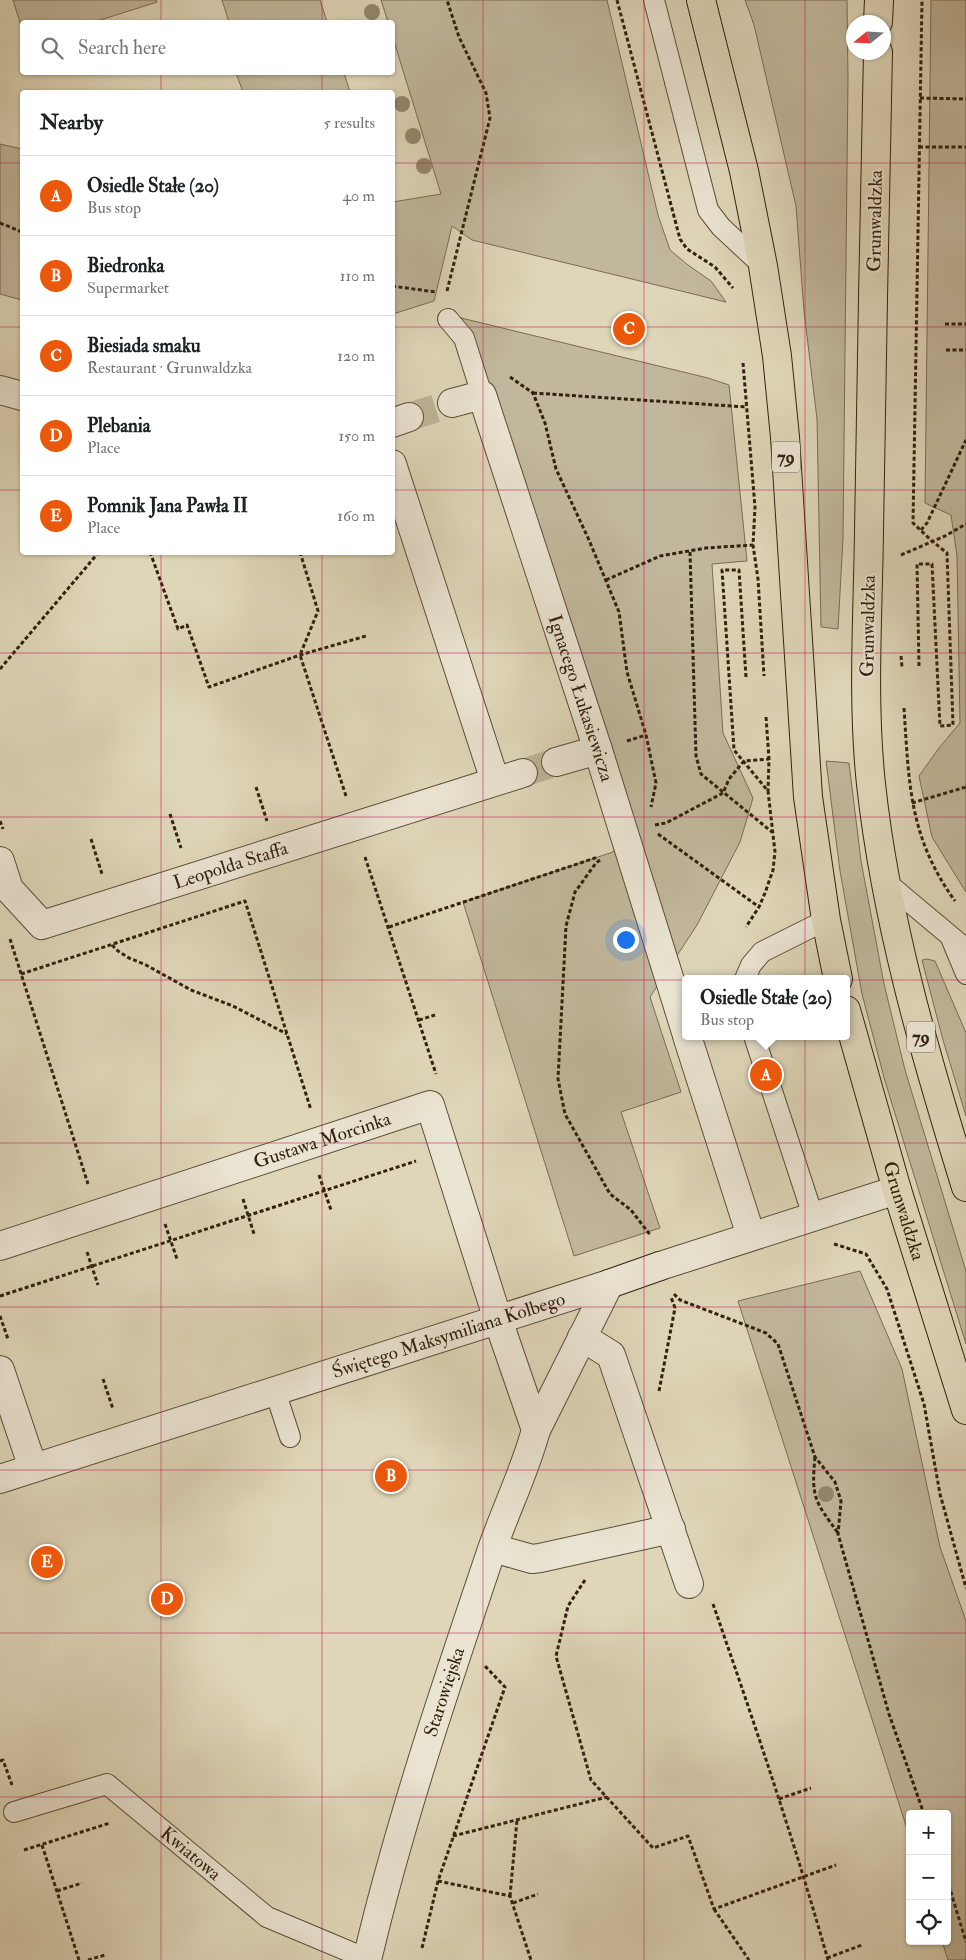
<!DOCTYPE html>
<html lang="en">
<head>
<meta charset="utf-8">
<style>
  :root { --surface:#fff; --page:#f2f2f2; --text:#202124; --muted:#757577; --line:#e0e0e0; --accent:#ea580c }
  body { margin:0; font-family:"IM FELL Double Pica",serif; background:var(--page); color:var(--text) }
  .controls { position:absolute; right:15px; bottom:15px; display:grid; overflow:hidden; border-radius:5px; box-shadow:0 1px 4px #0004 }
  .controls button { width:45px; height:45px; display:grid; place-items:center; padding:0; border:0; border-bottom:1px solid var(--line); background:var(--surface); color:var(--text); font:25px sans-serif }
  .compass { position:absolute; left:846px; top:15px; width:45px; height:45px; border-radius:50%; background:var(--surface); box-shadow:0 1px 4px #0004; rotate:252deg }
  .you { position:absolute; left:625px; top:939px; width:18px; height:18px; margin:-12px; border:4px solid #fff; border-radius:50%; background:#1a73e8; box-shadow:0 0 0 8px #1a73e833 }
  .badge { display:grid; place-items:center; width:32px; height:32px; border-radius:50%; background:var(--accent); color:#fff; font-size:16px; font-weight:700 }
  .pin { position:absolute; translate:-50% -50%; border:2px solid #fff; box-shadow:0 1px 5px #0006 }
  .popup { position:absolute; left:682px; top:975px; width:168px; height:65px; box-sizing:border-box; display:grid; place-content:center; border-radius:5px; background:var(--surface); filter:drop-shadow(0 1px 4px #0005); font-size:16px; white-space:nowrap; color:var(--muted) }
  .popup b { font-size:19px; color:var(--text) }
  .popup::after { content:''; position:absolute; left:50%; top:100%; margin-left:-10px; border:10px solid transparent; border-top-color:var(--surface) }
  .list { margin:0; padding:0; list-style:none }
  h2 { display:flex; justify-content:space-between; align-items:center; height:65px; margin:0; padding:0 20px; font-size:21px }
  h2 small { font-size:16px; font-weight:400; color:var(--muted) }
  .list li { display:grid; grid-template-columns:32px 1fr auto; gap:15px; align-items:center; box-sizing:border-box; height:80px; padding:0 20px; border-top:1px solid var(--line) }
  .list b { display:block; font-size:19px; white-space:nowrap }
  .list p { margin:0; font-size:16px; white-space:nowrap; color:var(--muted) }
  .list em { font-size:16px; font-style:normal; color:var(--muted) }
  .icon { flex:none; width:28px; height:28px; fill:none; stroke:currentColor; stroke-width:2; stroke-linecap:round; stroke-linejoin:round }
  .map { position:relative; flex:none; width:966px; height:1960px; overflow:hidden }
  .search { position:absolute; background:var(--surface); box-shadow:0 1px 4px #0004; left:20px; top:20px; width:375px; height:55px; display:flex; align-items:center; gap:12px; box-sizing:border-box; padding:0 18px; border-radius:5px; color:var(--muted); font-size:19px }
  .panel { position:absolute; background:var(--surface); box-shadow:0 1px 4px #0004; left:20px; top:90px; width:375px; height:465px; border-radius:5px }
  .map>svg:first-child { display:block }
  .green { fill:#c1b79c; stroke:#796c54 }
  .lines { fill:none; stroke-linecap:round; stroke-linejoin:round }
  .street-tunnel { stroke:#bcb297; stroke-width:28; stroke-dasharray:28 14; stroke-linecap:butt }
  .lane-casing { stroke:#5c4e38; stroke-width:22 }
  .street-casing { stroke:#5c4e38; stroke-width:30 }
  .secondary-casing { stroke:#31210d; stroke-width:30 }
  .primary-casing { stroke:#31210d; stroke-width:30 }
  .path { stroke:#31210d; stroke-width:3; stroke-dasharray:4 2.5; stroke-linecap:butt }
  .lane { stroke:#eae4d2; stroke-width:20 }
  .street { stroke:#eae4d2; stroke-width:28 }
  .secondary { stroke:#eae4d2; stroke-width:28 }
  .primary { stroke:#dfd6b9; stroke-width:28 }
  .tree { fill:#93876e }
  .grid { fill:none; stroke:#c2185b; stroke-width:1; stroke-opacity:0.55 }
  .labels { text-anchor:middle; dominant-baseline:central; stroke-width:4; stroke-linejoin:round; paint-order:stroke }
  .shield { fill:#eae4d2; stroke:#685c48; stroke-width:1 }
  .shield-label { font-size:18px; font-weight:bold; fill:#31210d }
  .street-label { font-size:19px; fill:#31210d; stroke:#eae4d2 }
</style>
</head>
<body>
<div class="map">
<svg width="966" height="1960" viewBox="0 0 966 1960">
  <rect width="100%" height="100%" fill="#dfd6b9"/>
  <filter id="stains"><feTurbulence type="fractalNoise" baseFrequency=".004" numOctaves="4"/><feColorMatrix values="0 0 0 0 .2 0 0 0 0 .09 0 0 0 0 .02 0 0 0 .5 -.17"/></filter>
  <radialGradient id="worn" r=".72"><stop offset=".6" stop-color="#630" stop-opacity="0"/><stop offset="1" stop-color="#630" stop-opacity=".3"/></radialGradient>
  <!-- green -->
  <g class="green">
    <polygon points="13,0 156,0 157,2 94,22 22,22 22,29"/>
    <polygon points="222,0 320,0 327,22 229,22"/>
    <polygon points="381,0 607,0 658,215 670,250 688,265 711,281 726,302 472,240 452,226 434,301 393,314 393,202 441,194 393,38 392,22 388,22"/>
    <polygon points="745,0 847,0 848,78 843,539 838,629 821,627 817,419 804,311 796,206 754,25"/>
    <polygon points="931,0 966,0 966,892 932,837 919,776 939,748 960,723 957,556 951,515 925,503"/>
    <polygon points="236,73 344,73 350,92 243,92"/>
    <polygon points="0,144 22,149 22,300 0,294"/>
    <polygon points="453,316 708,378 729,385 747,561 712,564 723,733 753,798 740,842 697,925 650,997 681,1092 621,1112 660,1228 574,1256 463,902 613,852 625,837"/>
    <polygon points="826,761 849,763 861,861 884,984 905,1070 966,1271 966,1344 885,1081 862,994 840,871"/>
    <polygon points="927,959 935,961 966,1033 966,1116 943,1040 922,960"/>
    <polygon points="860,1271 902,1369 940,1547 966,1621 966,1960 948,1960 942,1941 947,1941 947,1814 910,1814 910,1838 738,1301"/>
  </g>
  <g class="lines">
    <!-- street-tunnel -->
    <g class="street-tunnel">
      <polyline points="409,417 452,403"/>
      <polyline points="523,773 556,762"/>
    </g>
    <!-- lane casing -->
    <g class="lane-casing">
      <g id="lane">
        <polyline points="654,0 708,210 721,227 763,266"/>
        <polyline points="448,319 464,338 482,395"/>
        <polyline points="887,883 966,949"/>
        <polyline points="951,938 966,974"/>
        <polyline points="745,979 751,965 762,952 826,920"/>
        <polyline points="754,1036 813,1216"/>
        <polyline points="275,1391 290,1437"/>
        <path id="s1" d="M14 1812 107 1784 267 1917 367 1959"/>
      </g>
    </g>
    <!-- street casing -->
    <g class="street-casing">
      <g id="street">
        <polyline points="0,390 22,396"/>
        <path id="s2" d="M452 403 482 395 598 750 686 1032"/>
        <polyline points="392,423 409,417"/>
        <polyline points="392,464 495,781"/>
        <polyline points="556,762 598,750"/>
        <path id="s3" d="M0 861 9 889 42 925 523 773"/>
        <polyline points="687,1036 751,1236"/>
        <path id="s4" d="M0 1246 430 1105 498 1320 536 1430"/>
        <polyline points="660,1266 897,1190"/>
        <polyline points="582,1337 611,1355 689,1584"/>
        <polyline points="0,1370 33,1468"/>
        <path id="s5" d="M0 1479 609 1284"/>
        <polyline points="493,1548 532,1559 540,1558 671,1529"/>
        <path id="s6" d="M367 1960C399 1824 444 1691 489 1558 503 1515 524 1474 536 1430L609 1284"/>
      </g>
    </g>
    <!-- secondary casing -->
    <g class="secondary-casing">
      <polyline id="secondary" points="609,1284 660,1266"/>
    </g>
    <!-- primary casing -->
    <g class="primary-casing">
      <g id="primary">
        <polyline points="701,0 744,171 763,266 777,356 785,437 808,797 826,920 838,979"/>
        <polyline points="878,22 879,0"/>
        <path d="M878 52C875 212 871 371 869 531 868 614 862 700 871 784 886 921 925 1055 966 1187"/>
        <path id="s7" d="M846 1010 897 1190 966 1410"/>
      </g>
    </g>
    <!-- path -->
    <g class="path">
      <polyline points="617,0 680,239 687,249 715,267 733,288"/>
      <polyline points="920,98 966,99"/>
      <polyline points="919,147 966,147"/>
      <polyline points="0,223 22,232"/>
      <polyline points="392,286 436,292"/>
      <polyline points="447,291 490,118 486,93 459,37 447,0"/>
      <polyline points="945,324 966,324"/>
      <polyline points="946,350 966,350"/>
      <polyline points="743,363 755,507 753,545 758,579 764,676"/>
      <polyline points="510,377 533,393 545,423 556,469 589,540 619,612 627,672 646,735 656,783 651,807"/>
      <polyline points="533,393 747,407"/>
      <polyline points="921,530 927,523 966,440"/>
      <polyline points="150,552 178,629 187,625 209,687 300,655 366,636"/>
      <polyline points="300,552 318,611 300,655 346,796"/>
      <polyline points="690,552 696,756 701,774 772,832"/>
      <polyline points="901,555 945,536 966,524"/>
      <polyline points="606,580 660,556 706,548 753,545"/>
      <polyline points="901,656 902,667"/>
      <polyline points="919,666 917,564 932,564 940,726 953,725 947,553 932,541 913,523 922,0"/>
      <polyline points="0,669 99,552"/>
      <polyline points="746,677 739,570 722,570 734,750 768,791 775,852 773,870 765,893 759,907 746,927"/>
      <path d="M904 708C909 784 909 837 955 901"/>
      <polyline points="766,717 769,759 768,791"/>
      <polyline points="627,741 646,735"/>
      <polyline points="256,787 267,821"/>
      <polyline points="912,803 966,787"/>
      <polyline points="170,814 181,848"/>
      <polyline points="0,821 3,829"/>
      <polyline points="655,825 666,823 723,793 729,779 744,761 769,759"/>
      <polyline points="658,834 759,907"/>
      <polyline points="91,839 102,874"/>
      <polyline points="365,857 436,1074"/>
      <polyline points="600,860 596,863 575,892 566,926 558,1079 565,1114 610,1194 631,1210 651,1236"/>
      <polyline points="389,927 598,857"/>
      <polyline points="10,939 88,1184"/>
      <polyline points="112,945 118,951 129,958 146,965 191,990 233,1006 287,1034"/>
      <polyline points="21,974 245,901 311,1110"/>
      <polyline points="419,1020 435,1015"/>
      <polyline points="319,1175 331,1210"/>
      <polyline points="243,1199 254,1234"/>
      <polyline points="165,1224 177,1259"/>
      <polyline points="834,1244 866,1254 887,1289 924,1404 940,1494 966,1588"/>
      <polyline points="87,1252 98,1285"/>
      <polyline points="674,1294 680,1300 766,1333 778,1344 815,1457 835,1482 841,1501 838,1534 889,1714 924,1814"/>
      <polyline points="0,1296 416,1161"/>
      <polyline points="0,1316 8,1339"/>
      <polyline points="103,1379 113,1409"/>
      <polyline points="659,1391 675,1308 671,1297"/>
      <path d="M815 1457C811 1498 815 1501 838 1533"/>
      <polyline points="585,1580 568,1606 556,1656 591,1780 653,1848 688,1836 714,1909 836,1865"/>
      <path d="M713 1604C754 1722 794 1840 828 1960"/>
      <polyline points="0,1761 3,1760 12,1785"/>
      <polyline points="779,1799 811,1788"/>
      <polyline points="453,1836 607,1797"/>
      <polyline points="42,1845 79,1960"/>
      <polyline points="24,1850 110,1823"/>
      <polyline points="947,1879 966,1942"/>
      <polyline points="438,1881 510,1896 531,1960"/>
      <polyline points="57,1891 82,1883"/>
      <polyline points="510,1896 517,1820"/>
      <polyline points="513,1903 538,1894"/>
      <polyline points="714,1909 749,1960"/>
      <polyline points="422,1948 438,1881 505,1687 485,1666"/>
      <polyline points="827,1958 862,1945"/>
      <polyline points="88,1960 105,1955"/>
    </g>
    <!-- lane -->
    <use href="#lane" class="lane"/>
    <!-- street -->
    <use href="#street" class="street"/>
    <!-- secondary -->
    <use href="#secondary" class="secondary"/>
    <!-- primary -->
    <use href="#primary" class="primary"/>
  </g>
  <!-- trees -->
  <g class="tree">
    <circle cx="372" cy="12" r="8"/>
    <circle cx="402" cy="104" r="8"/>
    <circle cx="413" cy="136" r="8"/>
    <circle cx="424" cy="166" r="8"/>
    <circle cx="826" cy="1494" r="8"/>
  </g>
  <!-- grid -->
  <path class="grid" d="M161 0V22M322 0V22M483 0V1960M644 0V1960M805 0V1960M161 72V92M322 72V92M0 163H22M392 163H966M0 327H22M392 327H966M0 490H22M392 490H966M161 552V1960M322 552V1960M0 653H966M0 817H966M0 980H966M0 1143H966M0 1307H966M0 1470H966M0 1633H966M0 1797H966"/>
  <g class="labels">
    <!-- shield labels -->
    <g class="shield">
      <rect x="772" y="441.5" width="28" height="31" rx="4"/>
      <rect x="907" y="1021.5" width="28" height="31" rx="4"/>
    </g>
    <g class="shield-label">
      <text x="786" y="457">79</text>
      <text x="921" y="1037">79</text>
    </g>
    <!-- street labels -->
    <g class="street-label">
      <text transform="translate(875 221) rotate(-89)">Grunwaldzka</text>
      <text transform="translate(868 626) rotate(-89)">Grunwaldzka</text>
      <text stroke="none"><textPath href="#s2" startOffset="350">Ignacego Łukasiewicza</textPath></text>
      <text stroke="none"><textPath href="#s3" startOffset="276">Leopolda Staffa</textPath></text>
      <text stroke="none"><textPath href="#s4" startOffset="339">Gustawa Morcinka</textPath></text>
      <text stroke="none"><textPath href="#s7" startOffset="209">Grunwaldzka</textPath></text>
      <text stroke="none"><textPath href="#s5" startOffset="471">Świętego Maksymiliana Kolbego</textPath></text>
      <text stroke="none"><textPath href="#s6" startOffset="279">Starowiejska</textPath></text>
      <text stroke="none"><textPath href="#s1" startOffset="206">Kwiatowa</textPath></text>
    </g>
  </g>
  <rect width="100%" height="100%" filter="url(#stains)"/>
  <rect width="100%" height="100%" fill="url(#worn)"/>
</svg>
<div class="controls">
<button>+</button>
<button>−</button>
<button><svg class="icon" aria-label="locate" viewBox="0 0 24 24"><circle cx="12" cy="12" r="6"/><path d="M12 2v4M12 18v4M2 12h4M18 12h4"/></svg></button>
</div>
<svg class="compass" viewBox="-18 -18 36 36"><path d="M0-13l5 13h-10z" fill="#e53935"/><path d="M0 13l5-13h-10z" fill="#757577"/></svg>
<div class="you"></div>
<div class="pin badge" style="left:766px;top:1075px">A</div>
<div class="popup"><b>Osiedle Stałe (20)</b>Bus stop</div>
<div class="pin badge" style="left:391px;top:1476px">B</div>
<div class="pin badge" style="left:629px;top:329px">C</div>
<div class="pin badge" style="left:167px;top:1599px">D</div>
<div class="pin badge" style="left:47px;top:1562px">E</div>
<div class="search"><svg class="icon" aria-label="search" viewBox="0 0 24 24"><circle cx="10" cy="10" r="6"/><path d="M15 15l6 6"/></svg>Search here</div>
<section class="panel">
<h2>Nearby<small>5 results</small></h2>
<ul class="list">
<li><span class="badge">A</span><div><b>Osiedle Stałe (20)</b><p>Bus stop</p></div><em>40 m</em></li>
<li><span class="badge">B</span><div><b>Biedronka</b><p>Supermarket</p></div><em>110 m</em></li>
<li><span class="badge">C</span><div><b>Biesiada smaku</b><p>Restaurant · Grunwaldzka</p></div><em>120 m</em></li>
<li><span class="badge">D</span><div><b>Plebania</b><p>Place</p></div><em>150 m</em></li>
<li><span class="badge">E</span><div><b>Pomnik Jana Pawła II</b><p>Place</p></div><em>160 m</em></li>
</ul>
</section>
</div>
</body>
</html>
